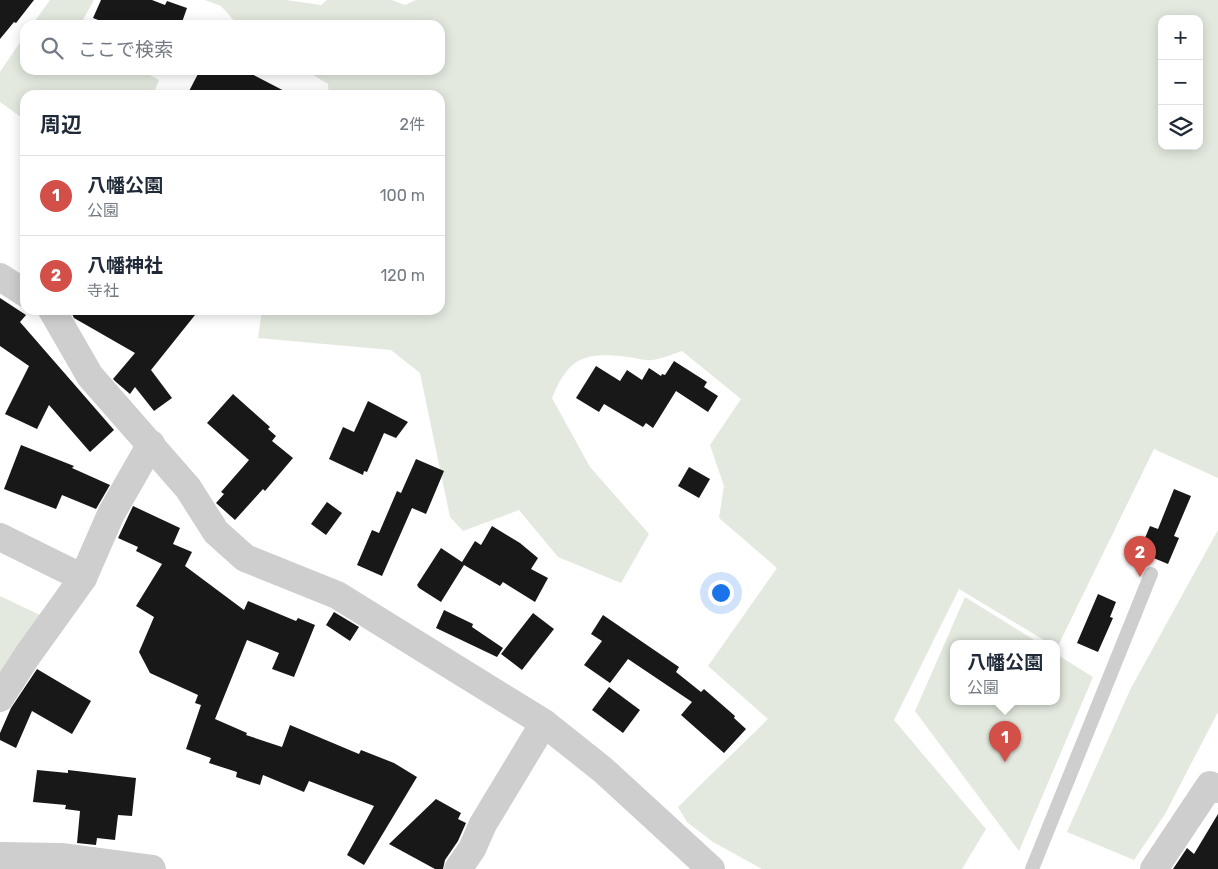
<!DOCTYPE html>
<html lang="ja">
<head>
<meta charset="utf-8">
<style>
  :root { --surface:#fff; --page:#f2f2f3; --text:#1f2937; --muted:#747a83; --line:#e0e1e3; --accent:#d35049 }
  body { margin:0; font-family:Rubik,"Noto Sans JP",sans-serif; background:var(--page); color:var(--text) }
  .controls { position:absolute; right:15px; top:15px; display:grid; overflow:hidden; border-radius:10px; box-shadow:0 2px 12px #0003 }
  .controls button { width:45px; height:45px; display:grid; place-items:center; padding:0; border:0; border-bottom:1px solid var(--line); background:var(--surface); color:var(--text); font:25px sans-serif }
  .you { position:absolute; left:720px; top:592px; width:18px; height:18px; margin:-12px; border:4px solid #fff; border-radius:50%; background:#1a73e8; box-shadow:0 0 0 8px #1a73e833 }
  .badge { display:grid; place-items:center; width:32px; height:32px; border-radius:50%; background:var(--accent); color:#fff; font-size:16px; font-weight:700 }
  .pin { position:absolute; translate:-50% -41px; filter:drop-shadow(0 1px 2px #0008) }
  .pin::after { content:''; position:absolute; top:26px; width:18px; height:15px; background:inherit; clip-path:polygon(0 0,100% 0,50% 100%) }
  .popup { position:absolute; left:950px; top:640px; width:110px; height:65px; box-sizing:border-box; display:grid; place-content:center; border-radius:10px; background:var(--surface); filter:drop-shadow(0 1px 4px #0005); font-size:16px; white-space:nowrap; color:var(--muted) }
  .popup b { font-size:19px; color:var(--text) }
  .popup::after { content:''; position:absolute; left:50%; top:100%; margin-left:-10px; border:10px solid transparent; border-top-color:var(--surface) }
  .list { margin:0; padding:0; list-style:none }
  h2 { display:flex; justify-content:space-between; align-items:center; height:65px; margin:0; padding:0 20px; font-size:21px }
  h2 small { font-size:16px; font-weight:400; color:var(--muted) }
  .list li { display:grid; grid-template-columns:32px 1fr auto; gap:15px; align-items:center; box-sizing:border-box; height:80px; padding:0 20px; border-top:1px solid var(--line) }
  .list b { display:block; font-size:19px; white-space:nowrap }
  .list p { margin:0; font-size:16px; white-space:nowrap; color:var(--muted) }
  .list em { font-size:16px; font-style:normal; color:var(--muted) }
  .icon { flex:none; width:28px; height:28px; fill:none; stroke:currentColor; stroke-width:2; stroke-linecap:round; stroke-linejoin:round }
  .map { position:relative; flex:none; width:1218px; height:869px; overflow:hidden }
  .search { position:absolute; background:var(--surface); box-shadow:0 2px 12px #0003; left:20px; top:20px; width:425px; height:55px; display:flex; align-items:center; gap:12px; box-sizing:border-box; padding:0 18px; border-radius:15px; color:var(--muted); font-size:19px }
  .panel { position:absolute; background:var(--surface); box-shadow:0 2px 12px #0003; left:20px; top:90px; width:425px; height:225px; border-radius:15px }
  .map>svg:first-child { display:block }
  .green { fill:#e3e9de; fill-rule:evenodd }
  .building { fill:#181818 }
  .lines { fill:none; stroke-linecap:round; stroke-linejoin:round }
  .service { stroke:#cecece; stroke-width:14 }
  .minor { stroke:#cecece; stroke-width:28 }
</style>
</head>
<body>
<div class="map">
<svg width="1218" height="869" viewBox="0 0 1218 869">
  <rect width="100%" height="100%" fill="#fff"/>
  <!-- green -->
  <g class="green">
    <polygon points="50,0 94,0 80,25 32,25"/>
    <path d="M205 0H286L321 5 327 0H392L405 5 416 0H1218V478L1154 449 1057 648 1056 643H1049L959 589 894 720 986 829 962 869H762L713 842 687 822 678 807 768 719 708 666 777 568 719 518 724 486 710 445 741 399 682 351C673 354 661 359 652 360 645 361 636 358 628 357 586 352 569 356 552 398L590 467 649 534 621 583 558 557 519 510 463 531 450 517 420 373 391 350 258 338 262 310H440V95H329L328 84 305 70H440V25H238L221 6ZM1162 19H1199V146H1162Z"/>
    <polygon points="25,35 25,70 141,70 159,80 153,95 25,95 25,120 0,102 0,72"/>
    <polygon points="1218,530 1218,712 1165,814 1134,860 1067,832 1130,690"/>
    <polygon points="0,596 42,616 0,687"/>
    <polygon points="965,597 1039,643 954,643 954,701 1056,701 1056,654 1093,677 1019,851 915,711"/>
  </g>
  <!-- building -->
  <g class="building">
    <polygon points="0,0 34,0 16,23 14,22 0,39"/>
    <polygon points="101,0 152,0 165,5 167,1 187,8 181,25 111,25 93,18"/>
    <polygon points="200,70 244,70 292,95 187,95"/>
    <polygon points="0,298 26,315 20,322 114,430 90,452 49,405 37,429 5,414 29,366 0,346"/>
    <polygon points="70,310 199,310 151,370 172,398 154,411 135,387 130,394 116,382 113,379 135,353 74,318"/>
    <polygon points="674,361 707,382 704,387 718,396 708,412 676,391 653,428 646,423 643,427 604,404 599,412 576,398 596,366 620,381 627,370 642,380 649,368 661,376 662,374 665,375"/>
    <polygon points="233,394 270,427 268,429 276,436 272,441 293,458 265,491 263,489 235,520 216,503 224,494 221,492 249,460 207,423"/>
    <polygon points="368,401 408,422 396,438 384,433 367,472 364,471 363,475 329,459 343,427 354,432"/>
    <polygon points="21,445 74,466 72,468 110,485 96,509 62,495 56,509 4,489"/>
    <polygon points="416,459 444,471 426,514 412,508 382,576 357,565 372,530 379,533 397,491 401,493"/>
    <polygon points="689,467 710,479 699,498 678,486"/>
    <polygon points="1174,489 1191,496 1174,536 1179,538 1168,564 1139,552 1150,526 1158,529"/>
    <polygon points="327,502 342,513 326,535 311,524"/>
    <polygon points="133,506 180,528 173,544 192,552 185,566 244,610 248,601 296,621 298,618 315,625 294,677 272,669 279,653 247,640 215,719 247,733 246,735 282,747 290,725 359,754 361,750 394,763 417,777 364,865 347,855 374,806 309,781 304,792 263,775 260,785 236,777 237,772 209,763 211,758 186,749 201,705 195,703 198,695 150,673 139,652 154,617 136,606 162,564 136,551 138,547 118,538"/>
    <polygon points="492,526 520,543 538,558 531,569 548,578 535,602 503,582 500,586 464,565 441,602 419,588 417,585 441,548 462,562 475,541 481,545"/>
    <polygon points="1098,594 1116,602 1110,617 1113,618 1098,652 1077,643"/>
    <polygon points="444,610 473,624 472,627 503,648 497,657 436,628"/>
    <polygon points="334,612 359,627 350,641 326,625"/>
    <polygon points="533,613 554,629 522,670 501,654"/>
    <polygon points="603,615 679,667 676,672 701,692 704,689 735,716 734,718 746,729 724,753 681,715 692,702 628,659 610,683 584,665 602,641 591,634"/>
    <polygon points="37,669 91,701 72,734 32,711 16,748 0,740 0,733 11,708"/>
    <polygon points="609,687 640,710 623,733 592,710"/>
    <polygon points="37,770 68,773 68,770 136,778 132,816 118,815 115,840 97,838 96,845 77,843 80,811 65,809 66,805 33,802"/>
    <polygon points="436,799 461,813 458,819 466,823 458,841 445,860 443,869 435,869 389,844"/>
    <polygon points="1218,814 1218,869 1173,869 1187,848 1194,854"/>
  </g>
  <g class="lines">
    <!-- service -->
    <polyline class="service" points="1032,869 1151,574"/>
    <!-- minor -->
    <g class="minor">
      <polyline points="0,277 25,293"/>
      <polyline points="52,310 90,376 188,488 216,532 245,558 337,595 544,723 603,770 711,869"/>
      <polyline points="0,537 83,578"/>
      <polyline points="0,698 27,656 83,578 111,514 151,444"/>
      <polyline points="0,856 61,857 152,869"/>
      <polyline points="458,869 472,849 483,824 544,723"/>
      <polyline points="1154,869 1210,785 1218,789"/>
    </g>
  </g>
</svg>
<div class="controls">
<button>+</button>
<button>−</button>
<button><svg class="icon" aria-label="layers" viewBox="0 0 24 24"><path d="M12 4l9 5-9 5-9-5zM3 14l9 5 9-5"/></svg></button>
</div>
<div class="you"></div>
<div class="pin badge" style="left:1005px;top:762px">1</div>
<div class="popup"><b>八幡公園</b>公園</div>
<div class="pin badge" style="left:1140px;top:577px">2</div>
<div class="search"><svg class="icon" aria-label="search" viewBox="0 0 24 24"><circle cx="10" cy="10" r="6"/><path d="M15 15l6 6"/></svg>ここで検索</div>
<section class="panel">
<h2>周辺<small>2件</small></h2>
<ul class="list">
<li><span class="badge">1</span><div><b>八幡公園</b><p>公園</p></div><em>100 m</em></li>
<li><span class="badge">2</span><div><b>八幡神社</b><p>寺社</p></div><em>120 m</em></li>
</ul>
</section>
</div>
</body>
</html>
